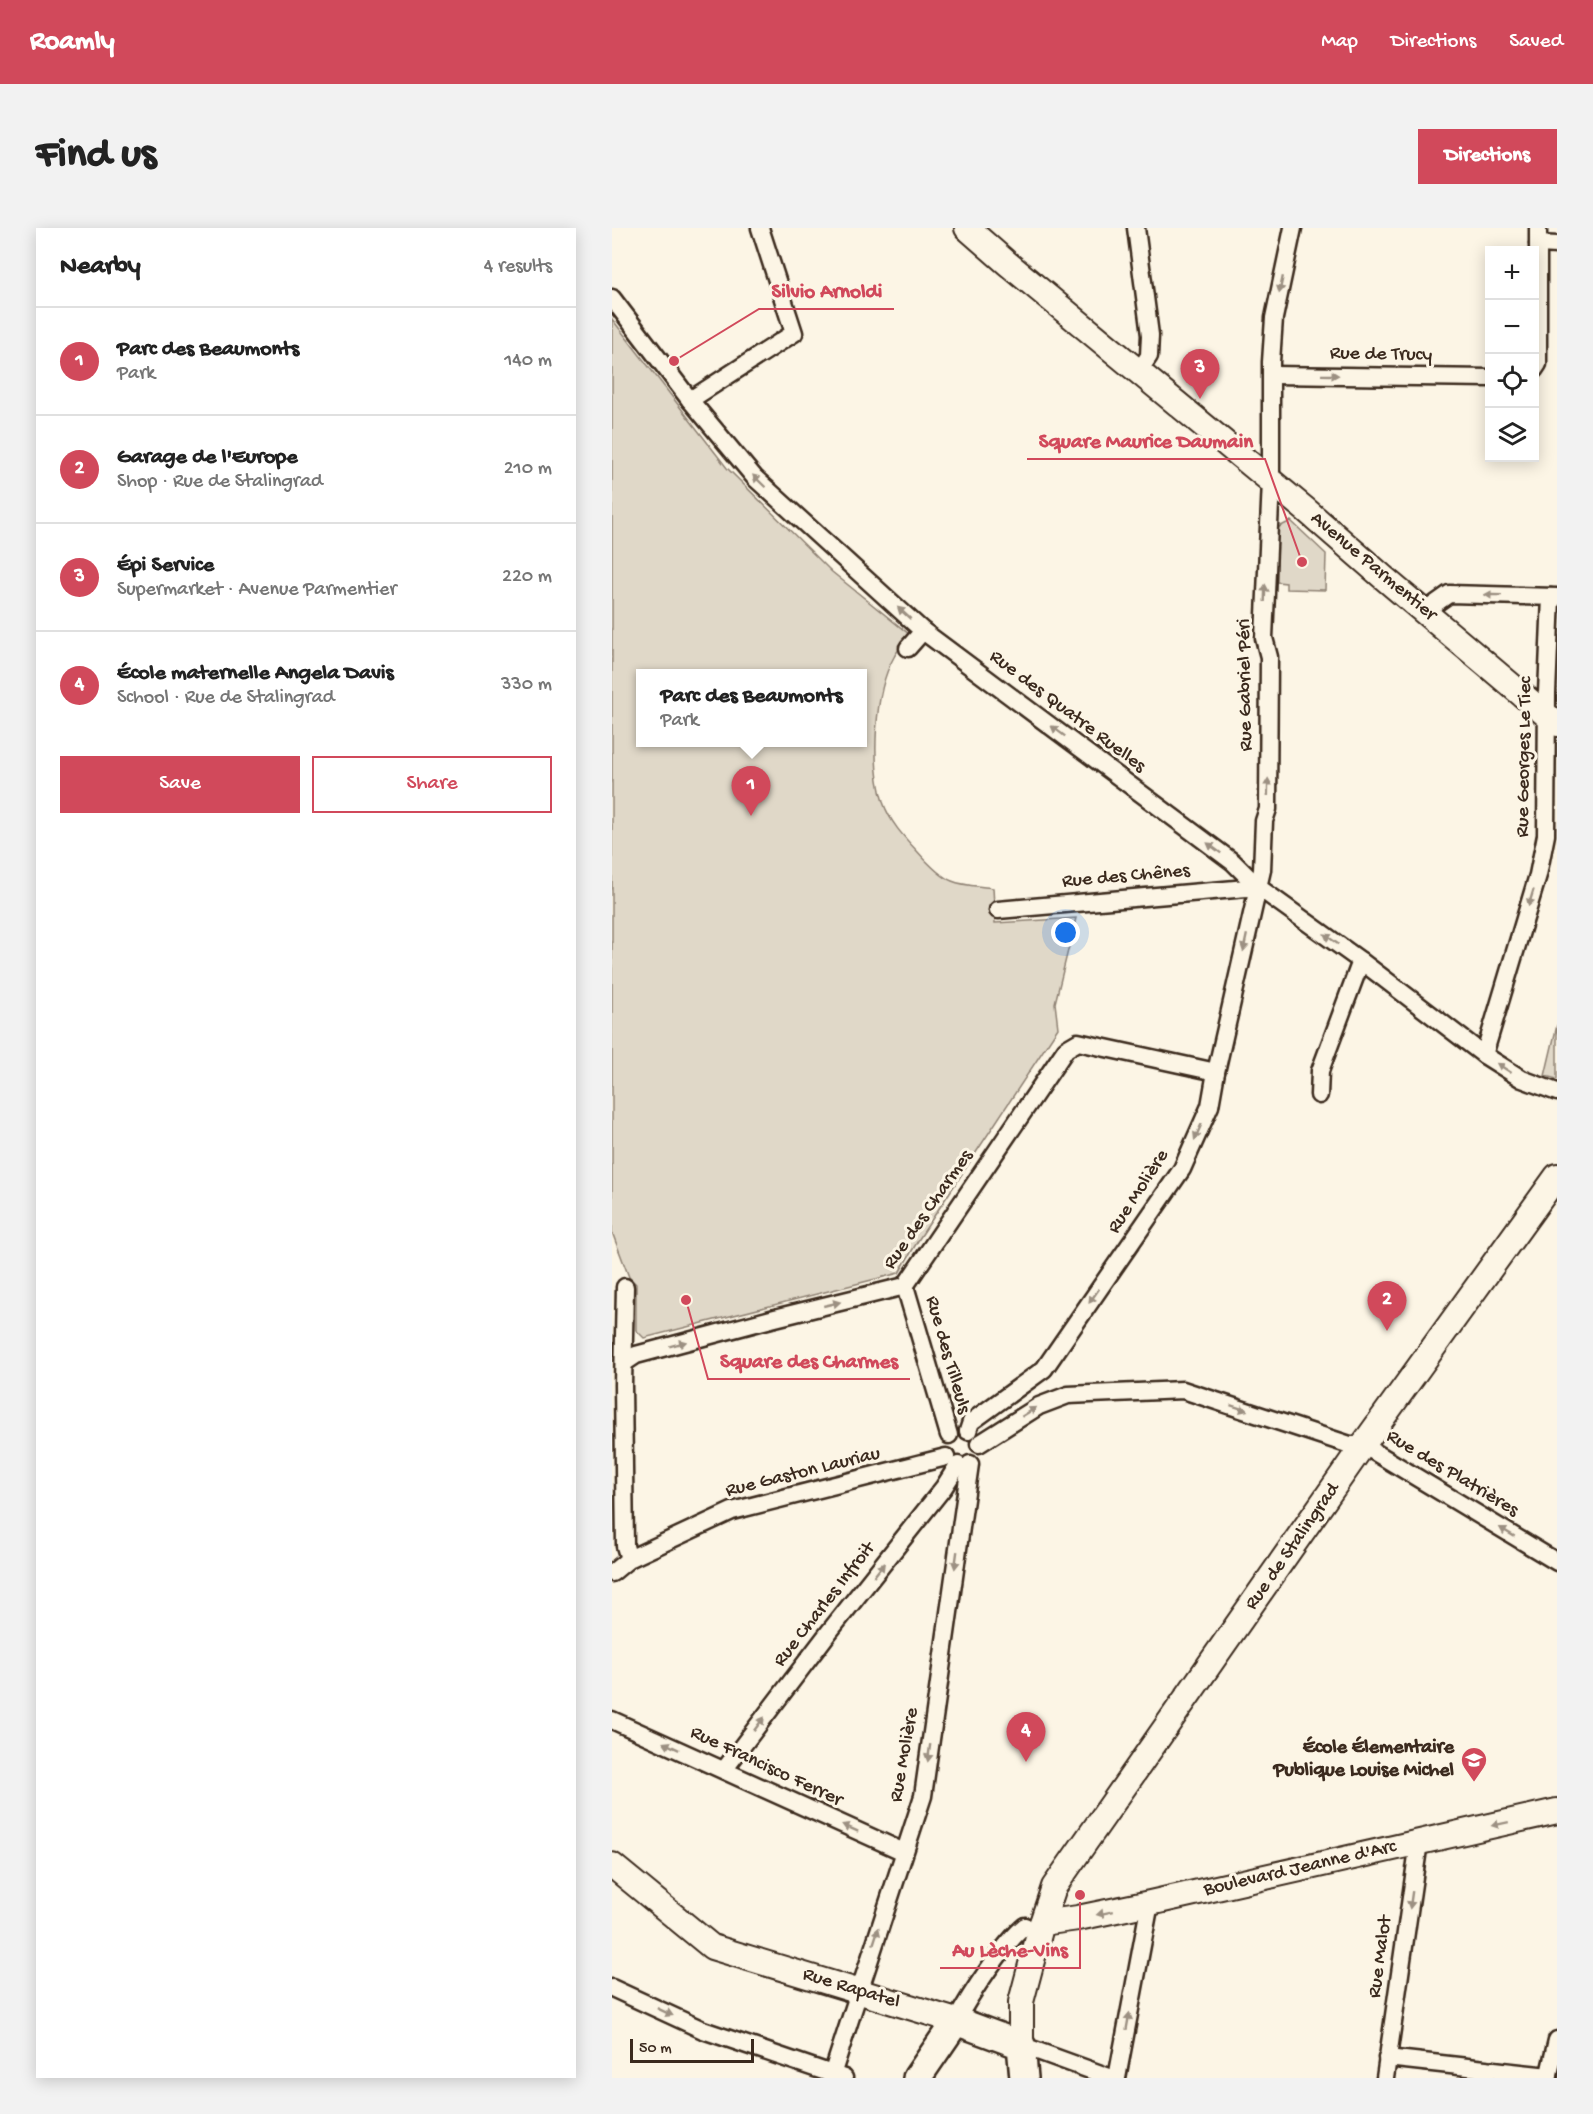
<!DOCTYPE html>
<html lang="en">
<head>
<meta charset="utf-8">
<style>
  :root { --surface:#fff; --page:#f2f2f2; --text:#222; --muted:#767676; --line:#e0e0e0; --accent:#d1495b }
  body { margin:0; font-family:"Gochi Hand",sans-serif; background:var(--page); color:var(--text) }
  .controls { position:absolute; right:18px; top:18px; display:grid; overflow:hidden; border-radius:0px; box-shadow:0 3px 15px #0003 }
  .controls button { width:54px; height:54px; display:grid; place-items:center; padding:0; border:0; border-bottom:2px solid var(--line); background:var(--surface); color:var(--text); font:30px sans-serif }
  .scale { position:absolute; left:18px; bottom:15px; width:124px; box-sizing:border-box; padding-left:6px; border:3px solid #3b2a1e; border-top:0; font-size:16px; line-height:21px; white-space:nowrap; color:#3b2a1e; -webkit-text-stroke:4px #fcf5e5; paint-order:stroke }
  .you { position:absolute; left:454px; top:705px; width:21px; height:21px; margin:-15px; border:4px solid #fff; border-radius:50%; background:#1a73e8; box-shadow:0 0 0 9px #1a73e833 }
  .badge { display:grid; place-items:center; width:39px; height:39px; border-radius:50%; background:var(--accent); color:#fff; font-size:20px; font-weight:700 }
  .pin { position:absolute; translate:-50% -50px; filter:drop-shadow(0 2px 3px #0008) }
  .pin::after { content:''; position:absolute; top:32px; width:21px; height:18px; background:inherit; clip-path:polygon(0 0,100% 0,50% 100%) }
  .popup { position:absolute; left:24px; top:441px; width:231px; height:78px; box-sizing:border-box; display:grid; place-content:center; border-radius:0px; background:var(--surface); filter:drop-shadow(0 2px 4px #0005); font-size:20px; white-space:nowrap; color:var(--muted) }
  .popup b { font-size:22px; color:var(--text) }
  .popup::after { content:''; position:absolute; left:50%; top:100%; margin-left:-12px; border:12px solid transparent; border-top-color:var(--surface) }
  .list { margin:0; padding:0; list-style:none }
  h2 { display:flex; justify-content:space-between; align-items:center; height:78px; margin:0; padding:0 24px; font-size:26px }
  h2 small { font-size:20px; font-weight:400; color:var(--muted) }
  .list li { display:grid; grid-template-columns:39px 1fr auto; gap:18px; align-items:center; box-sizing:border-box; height:108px; padding:0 24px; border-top:2px solid var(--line) }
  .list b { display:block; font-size:22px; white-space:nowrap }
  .list p { margin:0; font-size:20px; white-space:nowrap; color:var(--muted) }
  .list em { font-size:20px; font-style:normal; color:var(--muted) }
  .actions { display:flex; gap:12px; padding:18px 24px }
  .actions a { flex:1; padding:14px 0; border:2px solid var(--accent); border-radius:0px; text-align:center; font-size:21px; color:var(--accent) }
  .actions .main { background:var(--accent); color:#fff }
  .icon { flex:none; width:33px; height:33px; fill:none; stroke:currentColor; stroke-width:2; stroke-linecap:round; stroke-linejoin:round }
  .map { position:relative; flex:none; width:945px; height:1850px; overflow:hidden; border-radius:0px }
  header { display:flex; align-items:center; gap:36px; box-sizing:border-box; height:84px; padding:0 30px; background:var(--accent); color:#fff }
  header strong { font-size:28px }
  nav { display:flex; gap:33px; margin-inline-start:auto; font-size:21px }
  .intro { display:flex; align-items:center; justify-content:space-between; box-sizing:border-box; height:144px; padding:0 36px }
  h1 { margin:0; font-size:42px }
  .button { padding:15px 27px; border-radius:0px; background:var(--accent); color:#fff; font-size:21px; font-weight:700 }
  main { display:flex; gap:36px; padding:0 36px }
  aside { flex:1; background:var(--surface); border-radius:0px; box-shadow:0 3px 15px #0003 }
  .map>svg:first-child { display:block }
  .green { fill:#e0d8c8; stroke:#8e8173; stroke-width:1.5; fill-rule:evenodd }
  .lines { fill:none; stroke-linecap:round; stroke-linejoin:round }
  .street-casing { stroke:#3b2a1e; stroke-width:21 }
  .secondary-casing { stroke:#3b2a1e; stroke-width:28 }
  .primary-casing { stroke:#3b2a1e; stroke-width:32 }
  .street { stroke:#fcf5e5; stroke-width:16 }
  .secondary { stroke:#fcf5e5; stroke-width:24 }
  .primary { stroke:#fcf5e5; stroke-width:27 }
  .oneway { fill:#9c9082 }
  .labels { text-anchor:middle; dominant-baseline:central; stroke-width:6; stroke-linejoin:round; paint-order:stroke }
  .street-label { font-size:20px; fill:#3b2a1e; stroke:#fcf5e5 }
  .poi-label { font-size:20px; font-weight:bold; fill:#3b2a1e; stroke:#fcf5e5; text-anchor:end }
  .leader { fill:none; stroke:#d1495b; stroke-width:2 }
  .callout-dot { fill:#d1495b; stroke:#fcf5e5; stroke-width:2 }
  .callout-label { font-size:21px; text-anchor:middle; font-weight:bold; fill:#d1495b; stroke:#fcf5e5; stroke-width:6; stroke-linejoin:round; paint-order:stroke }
</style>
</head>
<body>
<header>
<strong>Roamly</strong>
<nav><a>Map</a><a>Directions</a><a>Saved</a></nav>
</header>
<div class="intro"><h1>Find us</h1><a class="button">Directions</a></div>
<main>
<aside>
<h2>Nearby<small>4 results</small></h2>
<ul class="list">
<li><span class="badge">1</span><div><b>Parc des Beaumonts</b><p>Park</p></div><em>140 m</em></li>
<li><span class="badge">2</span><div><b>Garage de l'Europe</b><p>Shop · Rue de Stalingrad</p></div><em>210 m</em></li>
<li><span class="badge">3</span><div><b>Épi Service</b><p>Supermarket · Avenue Parmentier</p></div><em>220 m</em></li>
<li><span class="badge">4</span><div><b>École maternelle Angela Davis</b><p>School · Rue de Stalingrad</p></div><em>330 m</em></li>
</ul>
<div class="actions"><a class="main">Save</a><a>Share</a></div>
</aside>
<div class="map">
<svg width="945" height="1850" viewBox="0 0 945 1850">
  <rect width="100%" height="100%" fill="#fcf5e5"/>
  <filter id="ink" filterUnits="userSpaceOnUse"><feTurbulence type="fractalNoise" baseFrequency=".0167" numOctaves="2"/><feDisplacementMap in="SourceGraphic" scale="12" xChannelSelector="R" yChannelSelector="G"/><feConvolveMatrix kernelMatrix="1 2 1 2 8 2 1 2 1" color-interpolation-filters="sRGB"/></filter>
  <g filter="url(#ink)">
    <!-- green -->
    <g class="green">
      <path d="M0 91 115 240 220 344 298 407C293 414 286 421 282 429 262 464 259 536 271 574 278 594 291 608 305 623 313 632 329 649 340 653 352 658 368 658 381 660L383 695 464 690 443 775 446 800 307 1011 287 1045 32 1110 24 1102V1056L17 1049 0 1004ZM28 446H250V514H28Z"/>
      <polygon points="679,293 714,326 713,362 674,361 674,355 665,354 665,300"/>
      <polygon points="945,797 945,851 933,848"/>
    </g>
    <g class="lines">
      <!-- street casing -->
      <g class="street-casing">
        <g id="street">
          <polyline points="524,0 538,107 537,128 527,143"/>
          <polyline points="926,16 945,17"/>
          <polyline points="0,70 78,172 143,250 311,403 621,634 646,659 749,733 872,827 910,851 945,864"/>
          <polyline points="922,142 926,136 926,0"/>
          <polyline points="660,147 878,150"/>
          <polyline points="78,172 182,105 148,0"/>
          <polyline points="813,383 837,366 945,369"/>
          <polyline points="296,420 311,403"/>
          <polyline points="386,682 646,659"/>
          <polyline points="872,827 926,647 934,607 935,465 939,369"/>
          <polyline points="707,867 708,843 749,733"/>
          <polyline points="293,1058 337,1207"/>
          <polyline points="13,1059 11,1157 13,1318 17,1331"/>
          <polyline points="12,1135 24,1127 163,1090 293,1058 454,821 466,814 604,844"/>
          <polyline points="356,1203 359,1194 432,1141 570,941 598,878 604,844 650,642 652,593 656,581 657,429 652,410 659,253 659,134 662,90 681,0"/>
          <polyline points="367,1216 427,1178 456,1167 571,1162 738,1217 751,1217 945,1334"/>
          <polyline points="0,1345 17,1331 120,1283 334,1229"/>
          <polyline points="0,1492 292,1624"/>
          <polyline points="112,1542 217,1404 332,1259 346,1237"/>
          <polyline points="0,1760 91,1802 232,1850"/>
          <path d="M344 1793C358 1767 391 1716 413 1698"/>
          <polyline points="409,1817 500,1850"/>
          <polyline points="775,1830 937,1848"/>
          <polyline points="219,1850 311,1568 358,1236"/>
          <polyline points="505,1850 538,1675"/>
          <polyline points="773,1850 807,1614"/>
          <polyline points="936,1850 945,1812"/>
        </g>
      </g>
      <!-- secondary casing -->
      <g class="secondary-casing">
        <g id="secondary">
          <polyline points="355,0 395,35 694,282 772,350 945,496"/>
          <polyline points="0,1637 100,1719 344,1793"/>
          <polyline points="430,1695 466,1690 538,1675 945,1583"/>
          <polyline points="409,1817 409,1774 430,1695 442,1659 751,1217 945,948"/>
        </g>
      </g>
      <!-- primary casing -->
      <g class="primary-casing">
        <polyline id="primary" points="305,1850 344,1793 409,1817 412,1850"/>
      </g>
      <!-- street -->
      <use href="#street" class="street"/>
      <!-- secondary -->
      <use href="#secondary" class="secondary"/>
      <!-- primary -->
      <use href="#primary" class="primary"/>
    </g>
    <!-- one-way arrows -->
    <defs><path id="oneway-solid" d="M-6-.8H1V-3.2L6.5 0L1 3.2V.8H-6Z" transform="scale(1.5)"/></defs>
    <g class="oneway">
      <use href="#oneway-solid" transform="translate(669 57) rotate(102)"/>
      <use href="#oneway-solid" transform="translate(718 147) rotate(1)"/>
      <use href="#oneway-solid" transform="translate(147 253) rotate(-136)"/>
      <use href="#oneway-solid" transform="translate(653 365) rotate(-88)"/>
      <use href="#oneway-solid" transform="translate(881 367) rotate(-179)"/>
      <use href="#oneway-solid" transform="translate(292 385) rotate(-138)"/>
      <use href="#oneway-solid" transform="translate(446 503) rotate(-143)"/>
      <use href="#oneway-solid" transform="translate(656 559) rotate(-89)"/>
      <use href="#oneway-solid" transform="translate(602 620) rotate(-143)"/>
      <use href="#oneway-solid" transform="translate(919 670) rotate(107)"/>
      <use href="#oneway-solid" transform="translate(719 711) rotate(-144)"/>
      <use href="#oneway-solid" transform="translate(633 715) rotate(102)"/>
      <use href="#oneway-solid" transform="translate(892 840) rotate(-147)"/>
      <use href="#oneway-solid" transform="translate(586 904) rotate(114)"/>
      <use href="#oneway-solid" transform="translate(482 1068) rotate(125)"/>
      <use href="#oneway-solid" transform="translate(220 1076) rotate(-13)"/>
      <use href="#oneway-solid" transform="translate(66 1116) rotate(-15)"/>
      <use href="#oneway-solid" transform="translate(627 1180) rotate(18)"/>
      <use href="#oneway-solid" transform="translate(417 1184) rotate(-32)"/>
      <use href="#oneway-solid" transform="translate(895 1304) rotate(-149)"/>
      <use href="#oneway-solid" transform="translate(344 1332) rotate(98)"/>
      <use href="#oneway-solid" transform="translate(267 1342) rotate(-52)"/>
      <use href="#oneway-solid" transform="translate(147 1496) rotate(-53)"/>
      <use href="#oneway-solid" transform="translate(59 1518) rotate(-155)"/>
      <use href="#oneway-solid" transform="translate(317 1525) rotate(98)"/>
      <use href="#oneway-solid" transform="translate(888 1596) rotate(168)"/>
      <use href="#oneway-solid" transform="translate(238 1600) rotate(-156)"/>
      <use href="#oneway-solid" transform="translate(799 1672) rotate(98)"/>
      <use href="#oneway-solid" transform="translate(493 1685) rotate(168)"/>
      <use href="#oneway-solid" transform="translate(264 1708) rotate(-72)"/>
      <use href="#oneway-solid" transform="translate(53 1784) rotate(25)"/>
      <use href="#oneway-solid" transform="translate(516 1793) rotate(-80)"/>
    </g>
  </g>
  <!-- icons -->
  <defs>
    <g id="school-pin" transform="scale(1.35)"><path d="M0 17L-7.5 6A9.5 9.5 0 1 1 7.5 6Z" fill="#d1495b" stroke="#fcf5e5"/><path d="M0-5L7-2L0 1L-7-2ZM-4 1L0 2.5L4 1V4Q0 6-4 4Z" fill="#fff"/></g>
  </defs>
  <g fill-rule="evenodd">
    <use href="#school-pin" x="862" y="1532"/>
  </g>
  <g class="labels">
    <!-- street labels -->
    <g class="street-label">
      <text transform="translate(769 127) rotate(1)">Rue de Trucy</text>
      <text transform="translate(761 339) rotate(40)">Avenue Parmentier</text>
      <text transform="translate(634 457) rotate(-91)">Rue Gabriel Péri</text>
      <text transform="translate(455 484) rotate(37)">Rue des Quatre Ruelles</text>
      <text transform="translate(913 529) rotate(-89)">Rue Georges Le Tiec</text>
      <text transform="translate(514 649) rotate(-5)">Rue des Chênes</text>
      <text transform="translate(527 964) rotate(-57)">Rue Molière</text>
      <text transform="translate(317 982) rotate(-55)">Rue des Charmes</text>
      <text transform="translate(335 1127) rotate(74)">Rue des Tilleuls</text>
      <text transform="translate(191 1245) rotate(-14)">Rue Gaston Lauriau</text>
      <text transform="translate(840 1246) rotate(31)">Rue des Platrières</text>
      <text transform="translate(681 1319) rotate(-55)">Rue de Stalingrad</text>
      <text transform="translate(213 1377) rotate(-52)">Rue Charles Infroit</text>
      <text transform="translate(293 1527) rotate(-80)">Rue Molière</text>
      <text transform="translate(154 1539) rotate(25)">Rue Francisco Ferrer</text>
      <text transform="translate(688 1641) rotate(-13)">Boulevard Jeanne d'Arc</text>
      <text transform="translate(769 1729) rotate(-82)">Rue Malot</text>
      <text transform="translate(239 1761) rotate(17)">Rue Rapatel</text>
    </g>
    <!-- poi labels -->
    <g class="poi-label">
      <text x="842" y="1520">École Élementaire<tspan x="842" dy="23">Publique Louise Michel</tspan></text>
    </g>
  </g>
  <!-- callouts -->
  <path class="leader" d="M62 133L147 81H282M690 334L653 231H415M74 1072L96 1151H298M468 1667L468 1740H328"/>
  <g class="callout-dot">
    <circle cx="62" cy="133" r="6"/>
    <circle cx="690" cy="334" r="6"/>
    <circle cx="74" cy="1072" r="6"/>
    <circle cx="468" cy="1667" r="6"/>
  </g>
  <g class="callout-label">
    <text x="215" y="69">Silvio Arnoldi</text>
    <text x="534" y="219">Square Maurice Daumain</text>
    <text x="197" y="1139">Square des Charmes</text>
    <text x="398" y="1728">Au Lèche-Vins</text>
  </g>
</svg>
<div class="controls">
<button>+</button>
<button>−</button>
<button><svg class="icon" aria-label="locate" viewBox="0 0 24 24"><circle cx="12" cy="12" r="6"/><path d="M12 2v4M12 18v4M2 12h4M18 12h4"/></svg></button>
<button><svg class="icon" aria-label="layers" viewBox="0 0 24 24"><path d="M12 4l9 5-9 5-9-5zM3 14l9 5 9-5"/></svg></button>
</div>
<div class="scale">50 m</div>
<div class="you"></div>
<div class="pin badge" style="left:139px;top:588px">1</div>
<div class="popup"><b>Parc des Beaumonts</b>Park</div>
<div class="pin badge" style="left:775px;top:1103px">2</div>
<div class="pin badge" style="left:588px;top:171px">3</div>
<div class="pin badge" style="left:414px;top:1534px">4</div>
</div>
</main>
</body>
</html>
